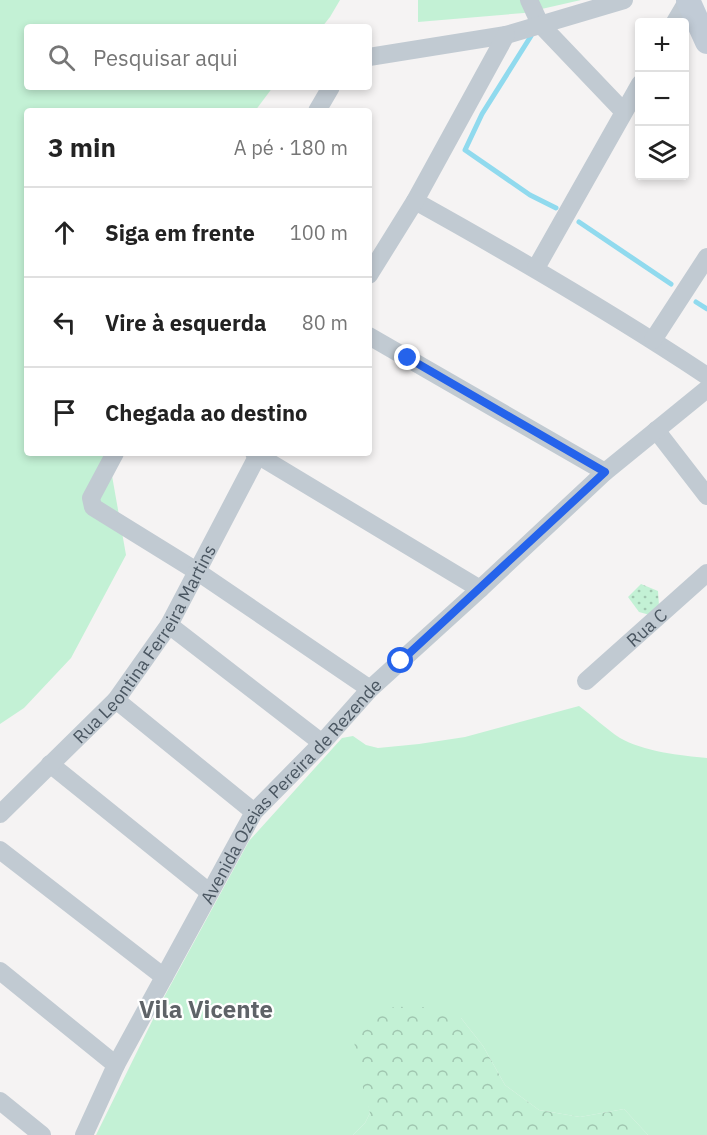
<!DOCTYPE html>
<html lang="pt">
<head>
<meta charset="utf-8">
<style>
  :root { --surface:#fff; --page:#f2f2f2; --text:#222; --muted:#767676; --line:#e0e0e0 }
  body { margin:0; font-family:"IBM Plex Sans",sans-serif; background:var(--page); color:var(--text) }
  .controls { position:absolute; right:18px; top:18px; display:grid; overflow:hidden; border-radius:6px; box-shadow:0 3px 9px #0003 }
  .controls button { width:54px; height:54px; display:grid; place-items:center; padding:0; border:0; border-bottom:2px solid var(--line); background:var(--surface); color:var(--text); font:30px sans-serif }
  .stop { position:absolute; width:18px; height:18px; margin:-14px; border:4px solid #2563eb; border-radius:50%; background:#fff }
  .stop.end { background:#2563eb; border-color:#fff; box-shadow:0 2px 6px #0008 }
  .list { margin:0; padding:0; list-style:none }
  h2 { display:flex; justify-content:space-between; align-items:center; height:78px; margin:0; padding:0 24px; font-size:26px }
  h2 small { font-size:20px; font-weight:400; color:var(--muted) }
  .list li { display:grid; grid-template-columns:39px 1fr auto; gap:18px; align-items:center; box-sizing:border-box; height:90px; padding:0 24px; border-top:2px solid var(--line) }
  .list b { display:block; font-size:22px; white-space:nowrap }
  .list em { font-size:20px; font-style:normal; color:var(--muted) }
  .icon { flex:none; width:33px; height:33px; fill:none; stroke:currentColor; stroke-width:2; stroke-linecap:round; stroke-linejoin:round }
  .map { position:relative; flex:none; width:707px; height:1135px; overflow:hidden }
  .search { position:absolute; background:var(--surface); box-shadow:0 3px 9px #0003; left:24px; top:24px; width:348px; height:66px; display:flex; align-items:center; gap:15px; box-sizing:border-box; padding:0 21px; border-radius:6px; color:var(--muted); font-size:22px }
  .panel { position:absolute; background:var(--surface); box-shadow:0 3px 9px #0003; left:24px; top:108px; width:348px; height:348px; border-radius:6px }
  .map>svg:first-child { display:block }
  .grass { fill:#c3f1d5 }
  .forest { fill:url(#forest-crowns) }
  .park { fill:url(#park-dots) }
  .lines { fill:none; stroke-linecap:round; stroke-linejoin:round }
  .stream { stroke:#90daee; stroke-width:5 }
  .street { stroke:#c1cad2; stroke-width:18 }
  .secondary { stroke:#c1cbd6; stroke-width:24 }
  .route { stroke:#2563eb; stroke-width:8 }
  .labels { text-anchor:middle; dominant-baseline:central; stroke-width:4.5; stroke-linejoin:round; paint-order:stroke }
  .street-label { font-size:18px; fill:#4a5661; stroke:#fff }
  .district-label { font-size:24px; font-weight:bold; fill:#5f6368; stroke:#fff }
</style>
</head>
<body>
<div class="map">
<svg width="707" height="1135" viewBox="0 0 707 1135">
  <defs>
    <pattern id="forest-crowns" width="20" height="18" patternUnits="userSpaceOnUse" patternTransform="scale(1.5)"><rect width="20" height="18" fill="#c3f1d5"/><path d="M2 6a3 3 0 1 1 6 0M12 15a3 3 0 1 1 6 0" fill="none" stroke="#a0c6b0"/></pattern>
    <pattern id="park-dots" width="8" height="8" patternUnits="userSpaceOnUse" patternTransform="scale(1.5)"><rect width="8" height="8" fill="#c3f1d5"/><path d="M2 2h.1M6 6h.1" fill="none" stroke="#a0c6b0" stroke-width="1.8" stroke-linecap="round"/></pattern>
  </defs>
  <rect width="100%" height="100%" fill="#f5f3f3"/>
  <!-- grass -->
  <g class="grass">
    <polygon points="0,0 340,0 330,17 322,27 27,27 27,87 273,87 255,111 27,111 27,453 108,453 126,555 71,658 24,708 0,724"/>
    <polygon points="418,0 581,0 524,13 418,22"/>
    <path d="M579 706C593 716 606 729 620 738 642 751 682 756 707 758V1135H648L624 1109 580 1117 539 1110 505 1085 483 1046 461 1018 366 1093 370 1113 365 1123 353 1135H96L163 999 249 841 342 738 353 736 366 745 378 748 419 744 465 737Z"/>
  </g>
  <!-- forest -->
  <polygon class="forest" points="416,1006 440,1010 461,1018 483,1046 505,1085 539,1110 580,1117 624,1109 648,1135 353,1135 365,1123 370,1113 357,1066 354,1039 364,1013 382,1008"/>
  <!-- park -->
  <polygon class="park" points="641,584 658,591 659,606 650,615 639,612 628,597"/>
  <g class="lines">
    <!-- stream -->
    <g class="stream">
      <polyline points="531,36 482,114 465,150 530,195 556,208"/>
      <polyline points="579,222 671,284"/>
      <polyline points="696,302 707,309"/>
    </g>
    <!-- street -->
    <g class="street">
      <polyline points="529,0 540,24 623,111"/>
      <polyline points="675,22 688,0"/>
      <polyline points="369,57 506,35 624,0"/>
      <polyline points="317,111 331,87"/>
      <path d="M415 201C514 256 612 313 707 376"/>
      <polyline points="536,268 640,84"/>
      <polyline points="369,275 415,201 506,35"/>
      <polyline points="369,336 605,472"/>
      <polyline points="653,340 707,257"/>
      <polyline points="656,430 707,496"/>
      <polyline points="115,453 91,498 93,507 198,572 370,689"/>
      <polyline points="254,453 480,589"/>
      <polyline points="169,625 322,743"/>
      <path id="s1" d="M586 681 707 573"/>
      <polyline points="116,700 254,812"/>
      <polyline points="50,764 209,892"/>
      <path id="s2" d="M0 814 116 700 169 625 259 453"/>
      <polyline points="0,850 164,977"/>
      <polyline points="0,971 116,1065"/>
      <polyline points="0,1101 42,1135"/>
      <path id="s3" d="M84 1135 116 1065 254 812 322 743 370 689 480 589 605 472 707 389"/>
    </g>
    <!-- secondary -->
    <polyline class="secondary" points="688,0 707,42"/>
  </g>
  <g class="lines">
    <!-- route -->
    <polyline class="route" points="401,661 605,472 408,358"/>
  </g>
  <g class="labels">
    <!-- street labels -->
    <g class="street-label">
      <text stroke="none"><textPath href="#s1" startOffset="81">Rua C</textPath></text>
      <text stroke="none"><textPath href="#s2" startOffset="225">Rua Leontina Ferreira Martins</textPath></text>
      <text stroke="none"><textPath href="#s3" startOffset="404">Avenida Ozeias Pereira de Rezende</textPath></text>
    </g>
    <!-- district labels -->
    <g class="district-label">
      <text x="206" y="1009">Vila Vicente</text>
    </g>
  </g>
</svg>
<div class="controls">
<button>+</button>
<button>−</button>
<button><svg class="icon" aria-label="layers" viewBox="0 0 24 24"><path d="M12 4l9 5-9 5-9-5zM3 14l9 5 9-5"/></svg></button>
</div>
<div class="stop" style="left:401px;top:661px"></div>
<div class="stop end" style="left:408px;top:358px"></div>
<div class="search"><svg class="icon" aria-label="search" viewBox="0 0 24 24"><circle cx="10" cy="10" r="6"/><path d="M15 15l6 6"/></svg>Pesquisar aqui</div>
<section class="panel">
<h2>3 min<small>A pé · 180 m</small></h2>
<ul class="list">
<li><svg class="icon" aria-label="ahead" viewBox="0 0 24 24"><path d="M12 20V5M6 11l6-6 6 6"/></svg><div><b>Siga em frente</b></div><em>100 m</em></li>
<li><svg class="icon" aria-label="left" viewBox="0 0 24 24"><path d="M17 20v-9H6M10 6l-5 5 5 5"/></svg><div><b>Vire à esquerda</b></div><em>80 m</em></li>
<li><svg class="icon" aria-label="arrive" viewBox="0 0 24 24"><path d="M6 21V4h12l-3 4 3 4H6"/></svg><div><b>Chegada ao destino</b></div></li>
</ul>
</section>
</div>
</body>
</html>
